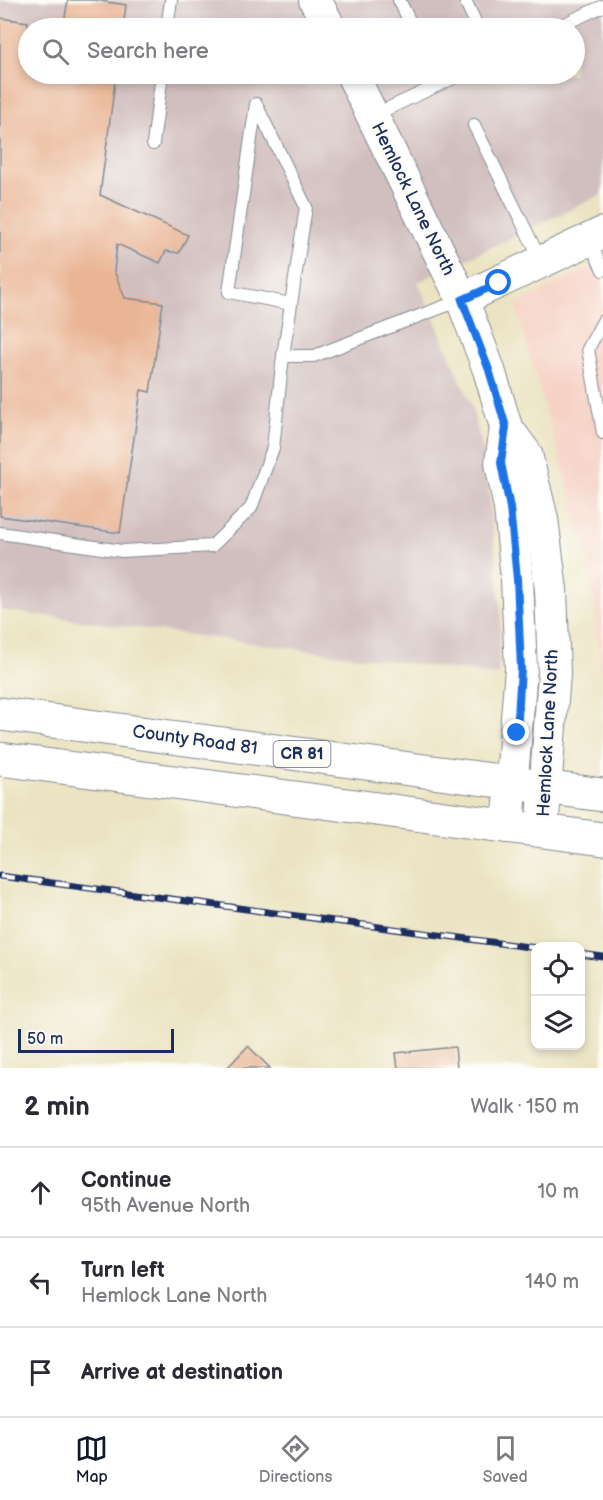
<!DOCTYPE html>
<html lang="en">
<head>
<meta charset="utf-8">
<style>
  :root { --surface:#fff; --page:#f7f7f7; --text:#2b2b33; --muted:#7c7c81; --line:#e1e1e2; --accent:#111827 }
  body { margin:0; font-family:"Balsamiq Sans",sans-serif; background:var(--page); color:var(--text) }
  .controls { position:absolute; right:18px; bottom:18px; display:grid; overflow:hidden; border-radius:12px; box-shadow:0 3px 9px #0003 }
  .controls button { width:54px; height:54px; display:grid; place-items:center; padding:0; border:0; border-bottom:2px solid var(--line); background:var(--surface); color:var(--text); font:30px sans-serif }
  .scale { position:absolute; left:18px; bottom:15px; width:156px; box-sizing:border-box; padding-left:6px; border:3px solid #1b2f5e; border-top:0; font-size:16px; line-height:21px; white-space:nowrap; color:#1b2f5e; -webkit-text-stroke:4px #fdfcf7; paint-order:stroke }
  .stop { position:absolute; width:18px; height:18px; margin:-14px; border:4px solid #1a73e8; border-radius:50%; background:#fff }
  .stop.end { background:#1a73e8; border-color:#fff; box-shadow:0 2px 6px #0008 }
  .list { margin:0; padding:0; list-style:none }
  h2 { display:flex; justify-content:space-between; align-items:center; height:78px; margin:0; padding:0 24px; font-size:26px }
  h2 small { font-size:20px; font-weight:400; color:var(--muted) }
  .list li { display:grid; grid-template-columns:39px 1fr auto; gap:18px; align-items:center; box-sizing:border-box; height:90px; padding:0 24px; border-top:2px solid var(--line) }
  .list b { display:block; font-size:22px; white-space:nowrap }
  .list p { margin:0; font-size:20px; white-space:nowrap; color:var(--muted) }
  .list em { font-size:20px; font-style:normal; color:var(--muted) }
  .icon { flex:none; width:33px; height:33px; fill:none; stroke:currentColor; stroke-width:2; stroke-linecap:round; stroke-linejoin:round }
  .map { position:relative; flex:none; width:603px; height:1068px; overflow:hidden }
  .search { position:absolute; background:var(--surface); box-shadow:0 3px 9px #0003; left:18px; right:18px; top:18px; height:66px; display:flex; align-items:center; gap:15px; box-sizing:border-box; padding:0 21px; border-radius:33px; color:var(--muted); font-size:22px }
  .sheet { height:348px; background:var(--surface) }
  nav { display:flex; justify-content:space-around; align-items:center; box-sizing:border-box; height:84px; border-top:2px solid var(--line); background:var(--surface); font-size:16px; color:var(--muted) }
  nav a { display:grid; justify-items:center; gap:3px }
  nav .on { color:var(--accent) }
  .map>svg:first-child { display:block }
  .built { fill:#f6d1c5 }
  .industrial { fill:#d1bfbf; fill-rule:evenodd }
  .building { fill:#eab595 }
  .lines { fill:none; stroke-linecap:round; stroke-linejoin:round }
  .service-casing { stroke:#838990; stroke-width:14 }
  .tertiary-casing { stroke:#838990; stroke-width:34 }
  .trunk-casing { stroke:#838990; stroke-width:35 }
  .service { stroke:#fff; stroke-width:12 }
  .tertiary { stroke:#fff; stroke-width:32 }
  .trunk { stroke:#fff; stroke-width:33 }
  .rail-casing { stroke:#1b2f5e; stroke-width:7 }
  .rail { stroke:#fdfcf7; stroke-width:4.5; stroke-dasharray:14; stroke-linecap:butt }
  .route { stroke:#1a73e8; stroke-width:8 }
  .labels { text-anchor:middle; dominant-baseline:central; stroke-width:6; stroke-linejoin:round; paint-order:stroke }
  .shield { fill:#fdfcf7; stroke:#5f6c8c; stroke-width:1.5 }
  .shield-label { font-size:16px; font-weight:bold; fill:#1b2f5e }
  .street-label { font-size:18px; fill:#1b2f5e; stroke:#fdfcf7 }
</style>
</head>
<body>
<div class="map">
<svg width="603" height="1068" viewBox="0 0 603 1068">
  <rect width="100%" height="100%" fill="#fdfcf7"/>
  <filter id="ink" filterUnits="userSpaceOnUse"><feTurbulence type="fractalNoise" baseFrequency=".0167" numOctaves="2"/><feDisplacementMap in="SourceGraphic" scale="12" xChannelSelector="R" yChannelSelector="G"/><feConvolveMatrix kernelMatrix="1 2 1 2 8 2 1 2 1" color-interpolation-filters="sRGB"/></filter>
  <filter id="wash" filterUnits="userSpaceOnUse"><feTurbulence type="fractalNoise" baseFrequency=".008" numOctaves="4" result="noise"/><feDisplacementMap in="SourceGraphic" scale="24" xChannelSelector="R" yChannelSelector="G"/><feGaussianBlur stdDeviation="1.35" result="paint"/><feColorMatrix in="noise" values="0 0 0 0 0 0 0 0 0 0 0 0 0 0 0 0 0 1.4 0 .05"/><feComposite in="paint" operator="in"/></filter>
  <g filter="url(#wash)">
    <rect width="100%" height="100%" fill="#ebe3c1"/>
    <!-- built -->
    <polygon class="built" points="603,261 603,686 588,557 515,304"/>
    <!-- industrial -->
    <path class="industrial" d="M0 0H603V194L418 282 471 404 486 463 501 613 498 675 0 610ZM28 28H574V74H28Z"/>
    <g id="blocks">
      <!-- building -->
      <g class="building">
        <polygon points="68,0 94,0 126,5 123,28 63,28"/>
        <polygon points="0,18 28,22 28,74 116,74 100,195 188,235 179,253 166,251 160,263 117,244 114,271 125,298 163,303 150,392 141,390 120,533 0,516"/>
        <polygon points="248,1046 270,1068 227,1068"/>
        <polygon points="455,1047 457,1068 398,1068 396,1053"/>
      </g>
    </g>
  </g>
  <g filter="url(#ink)">
    <use href="#blocks" fill-opacity="0" stroke="#838990" stroke-width="1.5"/>
    <g class="lines">
      <!-- service casing -->
      <g class="service-casing">
        <g id="service">
          <polyline points="399,0 413,28"/>
          <polyline points="465,0 478,28"/>
          <polyline points="167,28 171,0"/>
          <polyline points="556,28 603,6"/>
          <polyline points="374,115 462,74"/>
          <polyline points="474,125 541,261"/>
          <polyline points="153,144 162,74"/>
          <polyline points="589,241 603,270"/>
          <polyline points="291,304 229,292 256,104 306,207 283,356 314,356 461,300"/>
          <polyline points="603,321 588,349 603,433"/>
          <polyline points="0,533 122,551 212,546 251,508 273,448 283,356"/>
        </g>
      </g>
      <!-- tertiary casing -->
      <g class="tertiary-casing">
        <g id="tertiary">
          <polyline points="315,0 330,28"/>
          <polyline points="352,74 462,299 489,370 506,427 526,454 542,519 551,590 554,674 542,831"/>
          <polyline points="462,299 603,233"/>
          <polyline points="506,427 501,463 510,508 517,579 521,669 508,827"/>
        </g>
      </g>
      <!-- trunk casing -->
      <g class="trunk-casing">
        <g id="trunk">
          <polyline points="0,714 603,795"/>
          <polyline points="0,759 603,839"/>
        </g>
      </g>
      <!-- service -->
      <use href="#service" class="service"/>
      <!-- tertiary -->
      <use href="#tertiary" class="tertiary"/>
      <!-- trunk -->
      <use href="#trunk" class="trunk"/>
      <!-- rail casing -->
      <g class="rail-casing">
        <g id="rail">
          <polyline points="0,876 536,948"/>
          <polyline points="580,954 603,957"/>
        </g>
      </g>
      <!-- rail -->
      <use href="#rail" class="rail"/>
    </g>
  </g>
  <g class="lines" filter="url(#ink)">
    <!-- route -->
    <polyline class="route" points="499,283 462,300 489,370 506,427 501,463 510,508 517,579 521,669 517,733"/>
  </g>
  <g class="labels">
    <!-- shield labels -->
    <rect class="shield" x="273.5" y="741" width="57" height="26" rx="4.5"/>
    <g class="shield-label">
      <text x="302" y="754">CR 81</text>
    </g>
    <!-- street labels -->
    <g class="street-label">
      <text transform="translate(413 199) rotate(64)">Hemlock Lane North</text>
      <text transform="translate(548 733) rotate(-87)">Hemlock Lane North</text>
      <text transform="translate(195 740) rotate(8)">County Road 81</text>
    </g>
  </g>
</svg>
<div class="controls">
<button><svg class="icon" aria-label="locate" viewBox="0 0 24 24"><circle cx="12" cy="12" r="6"/><path d="M12 2v4M12 18v4M2 12h4M18 12h4"/></svg></button>
<button><svg class="icon" aria-label="layers" viewBox="0 0 24 24"><path d="M12 4l9 5-9 5-9-5zM3 14l9 5 9-5"/></svg></button>
</div>
<div class="scale">50 m</div>
<div class="stop" style="left:499px;top:283px"></div>
<div class="stop end" style="left:517px;top:733px"></div>
<div class="search"><svg class="icon" aria-label="search" viewBox="0 0 24 24"><circle cx="10" cy="10" r="6"/><path d="M15 15l6 6"/></svg>Search here</div>
</div>
<section class="sheet">
<h2>2 min<small>Walk · 150 m</small></h2>
<ul class="list">
<li><svg class="icon" aria-label="ahead" viewBox="0 0 24 24"><path d="M12 20V5M6 11l6-6 6 6"/></svg><div><b>Continue</b><p>95th Avenue North</p></div><em>10 m</em></li>
<li><svg class="icon" aria-label="left" viewBox="0 0 24 24"><path d="M17 20v-9H6M10 6l-5 5 5 5"/></svg><div><b>Turn left</b><p>Hemlock Lane North</p></div><em>140 m</em></li>
<li><svg class="icon" aria-label="arrive" viewBox="0 0 24 24"><path d="M6 21V4h12l-3 4 3 4H6"/></svg><div><b>Arrive at destination</b></div></li>
</ul>
</section>
<nav>
<a class="on"><svg class="icon" aria-label="map" viewBox="0 0 24 24"><path d="M3 6l6-2 6 2 6-2v14l-6 2-6-2-6 2zM9 4v14M15 6v14"/></svg>Map</a>
<a><svg class="icon" aria-label="directions" viewBox="0 0 24 24"><path d="M12 3l9 9-9 9-9-9zM9 14v-3h6M13 9l2 2-2 2"/></svg>Directions</a>
<a><svg class="icon" aria-label="saved" viewBox="0 0 24 24"><path d="M7 4h10v16l-5-4-5 4z"/></svg>Saved</a>
</nav>
</body>
</html>
